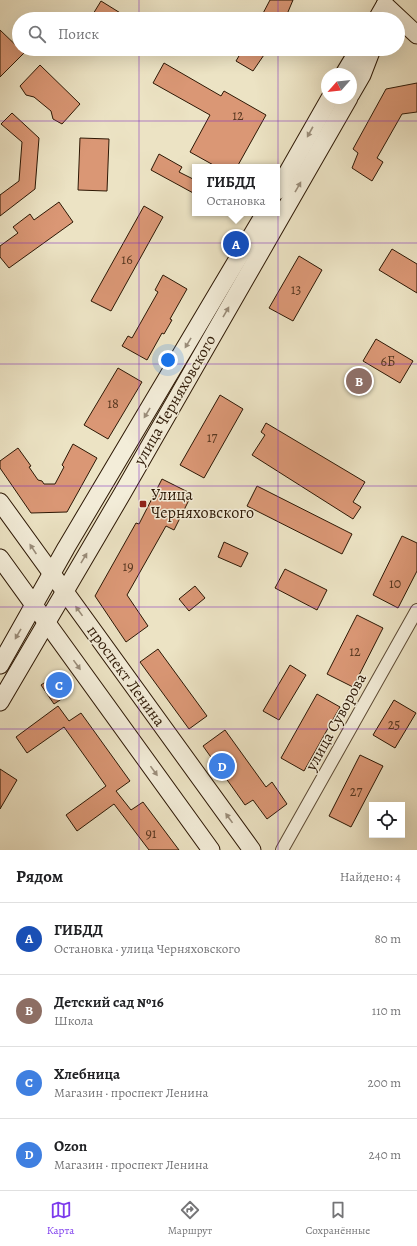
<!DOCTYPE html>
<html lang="ru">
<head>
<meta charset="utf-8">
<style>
  :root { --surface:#fff; --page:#f2f2f2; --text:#202124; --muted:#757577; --line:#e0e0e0; --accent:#7c3aed }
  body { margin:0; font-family:Alegreya,serif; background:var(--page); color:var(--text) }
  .controls { position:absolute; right:12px; bottom:12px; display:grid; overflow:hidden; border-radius:0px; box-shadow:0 4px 16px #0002 }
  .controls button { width:36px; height:36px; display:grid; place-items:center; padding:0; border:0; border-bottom:1px solid var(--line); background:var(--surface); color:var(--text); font:20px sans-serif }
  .compass { position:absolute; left:321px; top:68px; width:36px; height:36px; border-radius:50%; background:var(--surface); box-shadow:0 4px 16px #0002; rotate:243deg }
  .you { position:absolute; left:168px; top:360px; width:14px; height:14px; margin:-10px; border:3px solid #fff; border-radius:50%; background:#1a73e8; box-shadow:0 0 0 6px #1a73e833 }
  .badge { display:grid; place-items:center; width:26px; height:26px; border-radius:50%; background:var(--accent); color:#fff; font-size:13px; font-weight:700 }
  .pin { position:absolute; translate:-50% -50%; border:2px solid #fff; box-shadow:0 1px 4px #0006 }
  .popup { position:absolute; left:192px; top:164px; width:88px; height:52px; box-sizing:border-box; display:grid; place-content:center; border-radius:0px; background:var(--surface); filter:drop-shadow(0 1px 3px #0005); font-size:13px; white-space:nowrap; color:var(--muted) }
  .popup b { font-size:15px; color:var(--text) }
  .popup::after { content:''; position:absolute; left:50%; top:100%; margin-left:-8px; border:8px solid transparent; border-top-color:var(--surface) }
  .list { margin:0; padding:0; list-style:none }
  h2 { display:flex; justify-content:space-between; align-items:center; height:52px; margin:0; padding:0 16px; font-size:17px }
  h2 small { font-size:13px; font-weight:400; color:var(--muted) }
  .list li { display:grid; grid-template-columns:26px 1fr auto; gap:12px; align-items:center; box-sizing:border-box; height:72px; padding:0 16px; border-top:1px solid var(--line) }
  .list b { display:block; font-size:15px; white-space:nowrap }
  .list p { margin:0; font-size:13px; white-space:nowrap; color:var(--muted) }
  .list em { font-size:13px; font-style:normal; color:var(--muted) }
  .icon { flex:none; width:22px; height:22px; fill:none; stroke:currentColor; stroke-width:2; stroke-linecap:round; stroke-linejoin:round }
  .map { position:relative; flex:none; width:417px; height:850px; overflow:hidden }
  .search { position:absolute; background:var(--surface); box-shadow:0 4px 16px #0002; left:12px; right:12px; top:12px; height:44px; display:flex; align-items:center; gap:10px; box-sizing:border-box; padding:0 14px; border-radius:22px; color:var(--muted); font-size:15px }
  .sheet { height:340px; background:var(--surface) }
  nav { display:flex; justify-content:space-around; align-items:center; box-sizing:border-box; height:56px; border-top:1px solid var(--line); background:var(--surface); font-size:11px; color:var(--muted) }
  nav a { display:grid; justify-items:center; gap:2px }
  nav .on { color:var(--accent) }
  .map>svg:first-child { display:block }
  .building { fill:#da9775; stroke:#2d1805 }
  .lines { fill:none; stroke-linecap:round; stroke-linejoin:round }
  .street-casing { stroke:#5d4b35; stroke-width:14 }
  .secondary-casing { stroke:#2d1805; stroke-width:19 }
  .street { stroke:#f3edd9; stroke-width:12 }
  .secondary { stroke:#f3edd9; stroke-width:17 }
  .oneway { fill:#9a8d7a }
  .grid { fill:none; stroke:#7b2cbf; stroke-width:1; stroke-opacity:0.55 }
  .poi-dot { fill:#8f2418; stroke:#f3edd9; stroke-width:1.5 }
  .labels { text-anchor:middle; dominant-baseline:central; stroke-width:3; stroke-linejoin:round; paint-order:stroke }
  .number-label { font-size:14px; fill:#583821 }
  .street-label { font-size:16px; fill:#2d1805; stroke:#f3edd9 }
  .poi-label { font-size:16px; fill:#2d1805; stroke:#f3edd9; text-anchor:start }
</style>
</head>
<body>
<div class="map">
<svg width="417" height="850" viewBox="0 0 417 850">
  <rect width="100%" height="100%" fill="#ece3c4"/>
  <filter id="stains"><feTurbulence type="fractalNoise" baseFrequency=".005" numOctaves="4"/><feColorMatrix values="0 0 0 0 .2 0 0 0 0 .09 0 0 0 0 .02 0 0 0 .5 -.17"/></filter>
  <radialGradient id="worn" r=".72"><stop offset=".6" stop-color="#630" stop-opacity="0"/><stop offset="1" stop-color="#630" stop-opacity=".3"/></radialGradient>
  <!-- building -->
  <g class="building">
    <polygon points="270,0 293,0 285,19 260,19"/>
    <polygon points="101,1 130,19 90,19"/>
    <polygon points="0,30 24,53 0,77"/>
    <polygon points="243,49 268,49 253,71 236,61"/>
    <polygon points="164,63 221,96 224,91 266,115 237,167 217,167 190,152 210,115 153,83"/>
    <polygon points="40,65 80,104 62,124 53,119 51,111 34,97 26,95 20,86"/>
    <polygon points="417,83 417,112 402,114 377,158 383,162 372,181 352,168 358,153 353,149 386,89"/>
    <polygon points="12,113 39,138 35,189 0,216 0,195 19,181 22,142 1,124"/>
    <polygon points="80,138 109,139 107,191 78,190"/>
    <polygon points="159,154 182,167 179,172 195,180 195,194 151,170"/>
    <polygon points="59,202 73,222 9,268 0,257 0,246 18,233 13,227 30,214 34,220"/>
    <polygon points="144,206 163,217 111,311 91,301"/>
    <polygon points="392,249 417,264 417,293 379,270"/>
    <polygon points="299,256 322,270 293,321 269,308"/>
    <polygon points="163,275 187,289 170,319 172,320 164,334 162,333 147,360 122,346 128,336 132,338 158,292 155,290"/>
    <polygon points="376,339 413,361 400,383 363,361"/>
    <polygon points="118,368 142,382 108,439 84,425"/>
    <polygon points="220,395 243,409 204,478 180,465"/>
    <polygon points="266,423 365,482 353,502 361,507 353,519 252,455 265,435 261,432"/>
    <polygon points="73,444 97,458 67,512 31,513 0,468 0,461 18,448 31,466 29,467 38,480 42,481 44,484 55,484 64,467 62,465"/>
    <polygon points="162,479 192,494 174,530 166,526 127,595 148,626 126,642 95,596 136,523 139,524"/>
    <polygon points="257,486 352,534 342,554 247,506"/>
    <polygon points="402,536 417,543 417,571 398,608 373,595"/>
    <polygon points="224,542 248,553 241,567 218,557"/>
    <polygon points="285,569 327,590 317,610 275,588"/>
    <polygon points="195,586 205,598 189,611 179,599"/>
    <polygon points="357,615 383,628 353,687 327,674"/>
    <polygon points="158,649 207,716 189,729 140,662"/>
    <polygon points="290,665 306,675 279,720 263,711"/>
    <polygon points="56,675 69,694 54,704 41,685"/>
    <polygon points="317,694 340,707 304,771 281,758"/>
    <polygon points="394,700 416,713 395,748 373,735"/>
    <polygon points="58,706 69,721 81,713 130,781 116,791 131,810 143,802 179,850 149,850 114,804 77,831 66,815 106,786 64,727 27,753 16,737"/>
    <polygon points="225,730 266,787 272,782 287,804 267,819 253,800 245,805 203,746"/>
    <polygon points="360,755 383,766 351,827 329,816"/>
    <polygon points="0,769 17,780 0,809"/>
  </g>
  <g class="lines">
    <!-- street casing -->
    <g class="street-casing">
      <polyline id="street" points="282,850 417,610"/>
    </g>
    <!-- secondary casing -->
    <g class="secondary-casing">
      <g id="secondary">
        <polyline points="385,5 417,35"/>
        <polyline points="377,19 385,5"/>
        <polyline points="344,74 359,49"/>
        <polyline points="351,94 362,75 372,49"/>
        <polyline points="277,191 330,98"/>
        <polyline points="0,502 252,850"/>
        <polyline points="0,558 211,850"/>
        <polyline points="0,665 66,548 265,213"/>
        <polyline points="0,702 122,494 349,98"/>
      </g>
    </g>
    <!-- street -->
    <use href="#street" class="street"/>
    <!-- secondary -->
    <use href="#secondary" class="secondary"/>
  </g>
  <!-- one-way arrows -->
  <defs><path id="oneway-solid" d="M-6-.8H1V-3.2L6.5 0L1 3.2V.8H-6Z"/></defs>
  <g class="oneway">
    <use href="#oneway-solid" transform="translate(310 132) rotate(119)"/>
    <use href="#oneway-solid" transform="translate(298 187) rotate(-60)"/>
    <use href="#oneway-solid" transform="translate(226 312) rotate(-60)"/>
    <use href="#oneway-solid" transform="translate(188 343) rotate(121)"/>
    <use href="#oneway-solid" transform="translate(147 413) rotate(121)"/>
    <use href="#oneway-solid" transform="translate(33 549) rotate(-124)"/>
    <use href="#oneway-solid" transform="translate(84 558) rotate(-59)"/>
    <use href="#oneway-solid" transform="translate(79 611) rotate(-126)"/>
    <use href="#oneway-solid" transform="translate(18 634) rotate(120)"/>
    <use href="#oneway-solid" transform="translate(77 665) rotate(54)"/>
    <use href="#oneway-solid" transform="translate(154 771) rotate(54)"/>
    <use href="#oneway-solid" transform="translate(229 818) rotate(-126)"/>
  </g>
  <!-- grid -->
  <path class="grid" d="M139 0V19M278 0V19M139 49V850M278 49V850M0 121H417M0 243H417M0 364H417M0 486H417M0 607H417M0 729H417"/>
  <!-- markers -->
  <rect class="poi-dot" x="139" y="500" width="8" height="8" rx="2"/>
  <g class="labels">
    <!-- number labels -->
    <g class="number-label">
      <text x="238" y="115">12</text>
      <text x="127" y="259">16</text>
      <text x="296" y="289">13</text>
      <text x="388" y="361">6Б</text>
      <text x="113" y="403">18</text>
      <text x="212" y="437">17</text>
      <text x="128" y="566">19</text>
      <text x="395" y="583">10</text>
      <text x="355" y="651">12</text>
      <text x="394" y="724">25</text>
      <text x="356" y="791">27</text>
      <text x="151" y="833">91</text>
    </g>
    <!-- street labels -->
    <g class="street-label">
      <text transform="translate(175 400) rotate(-60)">улица Черняховского</text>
      <text transform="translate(126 676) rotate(54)">проспект Ленина</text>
      <text transform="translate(336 722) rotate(-61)">улица Суворова</text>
    </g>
    <!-- poi labels -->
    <g class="poi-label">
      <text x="151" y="495">Улица<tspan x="151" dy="18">Черняховского</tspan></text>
    </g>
  </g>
  <rect width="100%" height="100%" filter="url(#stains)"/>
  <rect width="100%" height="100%" fill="url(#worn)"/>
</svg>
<div class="controls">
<button><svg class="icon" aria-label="locate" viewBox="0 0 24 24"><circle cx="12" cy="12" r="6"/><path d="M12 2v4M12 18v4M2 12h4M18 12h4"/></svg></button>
</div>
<svg class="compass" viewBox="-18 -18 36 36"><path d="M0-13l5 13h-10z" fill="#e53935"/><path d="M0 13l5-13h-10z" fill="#757577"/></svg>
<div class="you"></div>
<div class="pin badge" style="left:236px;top:244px;background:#1a4fb4">A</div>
<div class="popup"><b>ГИБДД</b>Остановка</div>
<div class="pin badge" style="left:359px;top:381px;background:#8d6e63">B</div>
<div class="pin badge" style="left:59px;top:685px;background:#3f7fe0">C</div>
<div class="pin badge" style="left:222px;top:766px;background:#3f7fe0">D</div>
<div class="search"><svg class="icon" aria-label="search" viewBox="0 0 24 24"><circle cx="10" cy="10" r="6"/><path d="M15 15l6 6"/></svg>Поиск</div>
</div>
<section class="sheet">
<h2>Рядом<small>Найдено: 4</small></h2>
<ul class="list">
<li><span class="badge" style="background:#1a4fb4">A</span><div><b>ГИБДД</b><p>Остановка · улица Черняховского</p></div><em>80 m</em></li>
<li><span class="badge" style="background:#8d6e63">B</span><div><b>Детский сад №16</b><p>Школа</p></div><em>110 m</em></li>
<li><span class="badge" style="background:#3f7fe0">C</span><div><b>Хлебница</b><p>Магазин · проспект Ленина</p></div><em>200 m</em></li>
<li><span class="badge" style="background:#3f7fe0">D</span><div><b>Ozon</b><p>Магазин · проспект Ленина</p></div><em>240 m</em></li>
</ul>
</section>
<nav>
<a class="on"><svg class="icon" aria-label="map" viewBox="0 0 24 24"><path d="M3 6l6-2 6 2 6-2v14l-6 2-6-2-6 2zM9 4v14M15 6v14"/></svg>Карта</a>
<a><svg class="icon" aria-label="directions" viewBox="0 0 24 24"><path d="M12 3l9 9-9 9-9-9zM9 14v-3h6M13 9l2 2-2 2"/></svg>Маршрут</a>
<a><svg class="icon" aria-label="saved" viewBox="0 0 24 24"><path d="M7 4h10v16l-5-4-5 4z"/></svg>Сохранённые</a>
</nav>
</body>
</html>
